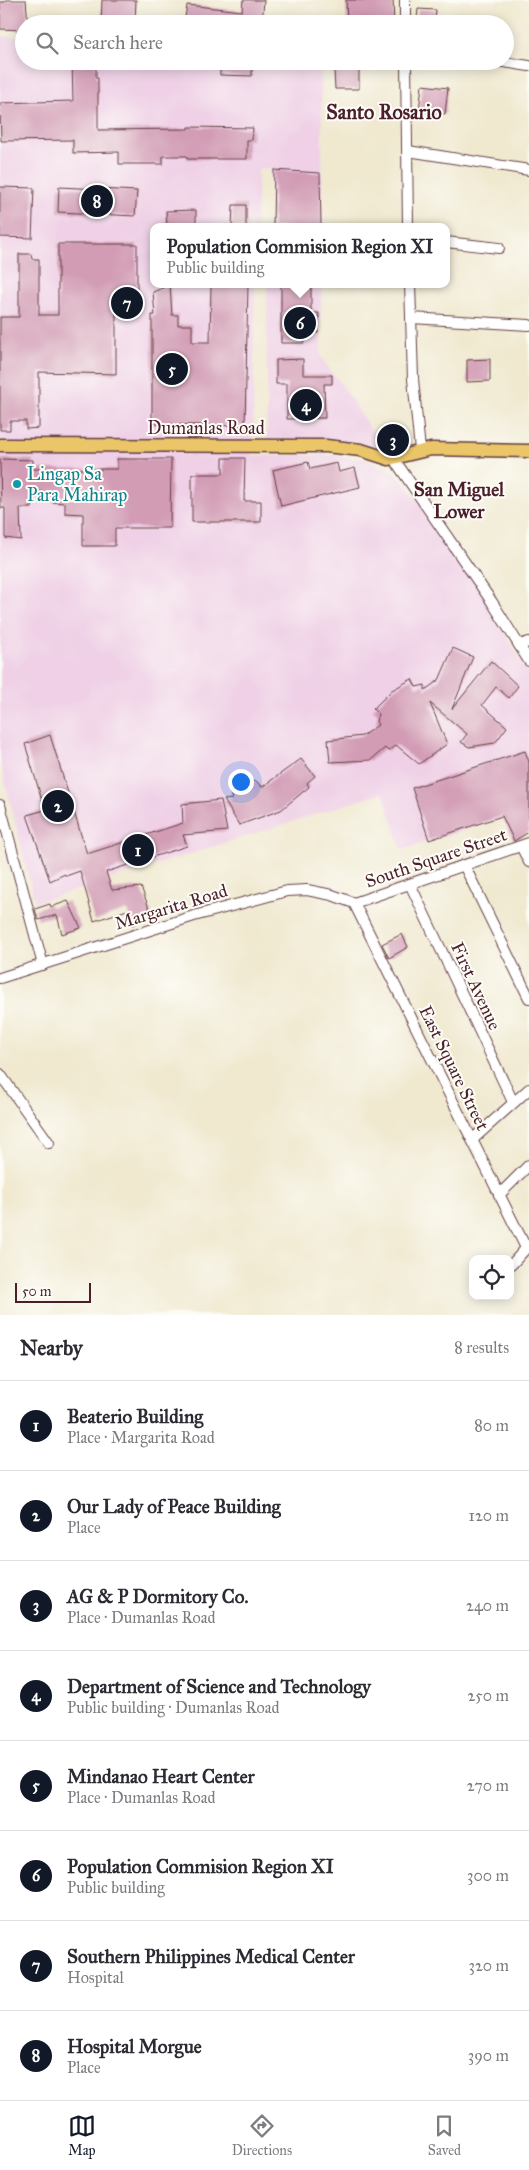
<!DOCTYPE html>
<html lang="en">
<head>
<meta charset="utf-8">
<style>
  :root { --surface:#fff; --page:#f7f7f7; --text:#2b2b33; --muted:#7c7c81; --line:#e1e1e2; --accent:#111827 }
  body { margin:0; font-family:"IM FELL Great Primer",serif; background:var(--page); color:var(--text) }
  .controls { position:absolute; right:15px; bottom:15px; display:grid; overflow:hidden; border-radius:10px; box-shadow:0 2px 12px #0003 }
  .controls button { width:45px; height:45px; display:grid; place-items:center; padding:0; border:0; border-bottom:1px solid var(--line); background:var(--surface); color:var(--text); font:25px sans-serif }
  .scale { position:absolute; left:15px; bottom:12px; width:76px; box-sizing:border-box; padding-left:5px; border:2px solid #4a1f2b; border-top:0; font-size:14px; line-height:18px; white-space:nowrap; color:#4a1f2b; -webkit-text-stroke:4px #fdfcf7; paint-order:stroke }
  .you { position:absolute; left:240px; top:781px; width:18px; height:18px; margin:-12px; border:4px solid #fff; border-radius:50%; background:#1a73e8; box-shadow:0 0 0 8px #1a73e833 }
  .badge { display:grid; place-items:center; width:32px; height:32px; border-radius:50%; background:var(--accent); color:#fff; font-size:16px; font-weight:700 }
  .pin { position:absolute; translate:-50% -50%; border:2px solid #fff; box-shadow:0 1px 5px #0006 }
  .popup { position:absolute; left:150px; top:223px; width:300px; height:65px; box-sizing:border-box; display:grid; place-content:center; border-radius:10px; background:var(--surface); filter:drop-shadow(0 1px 4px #0005); font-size:16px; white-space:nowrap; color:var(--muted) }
  .popup b { font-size:19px; color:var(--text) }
  .popup::after { content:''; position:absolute; left:50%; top:100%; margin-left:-10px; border:10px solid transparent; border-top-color:var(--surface) }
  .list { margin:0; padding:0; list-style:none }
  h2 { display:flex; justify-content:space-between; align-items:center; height:65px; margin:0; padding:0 20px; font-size:21px }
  h2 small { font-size:16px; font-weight:400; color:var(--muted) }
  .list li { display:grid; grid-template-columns:32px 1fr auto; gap:15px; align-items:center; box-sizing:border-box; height:90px; padding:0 20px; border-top:1px solid var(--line) }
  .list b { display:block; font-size:19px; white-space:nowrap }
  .list p { margin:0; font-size:16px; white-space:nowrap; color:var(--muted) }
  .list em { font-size:16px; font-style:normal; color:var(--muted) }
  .icon { flex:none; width:28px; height:28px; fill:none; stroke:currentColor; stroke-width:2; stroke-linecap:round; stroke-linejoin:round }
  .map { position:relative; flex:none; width:529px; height:1315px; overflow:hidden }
  .search { position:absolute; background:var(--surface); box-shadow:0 2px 12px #0003; left:15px; right:15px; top:15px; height:55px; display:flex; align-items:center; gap:12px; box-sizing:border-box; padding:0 18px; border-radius:28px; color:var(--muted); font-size:19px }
  .sheet { height:785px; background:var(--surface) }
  nav { display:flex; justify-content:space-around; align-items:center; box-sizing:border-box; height:70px; border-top:1px solid var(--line); background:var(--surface); font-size:14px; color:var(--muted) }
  nav a { display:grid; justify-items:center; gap:2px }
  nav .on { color:var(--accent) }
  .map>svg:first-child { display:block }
  .built { fill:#efd0e6 }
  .building { fill:#d29cb5 }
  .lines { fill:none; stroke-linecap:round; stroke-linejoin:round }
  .minor-casing { stroke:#633d44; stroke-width:12 }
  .major-casing { stroke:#633d44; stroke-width:15 }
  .minor { stroke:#fff; stroke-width:10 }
  .major { stroke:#ebc669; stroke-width:12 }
  .culture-dot { fill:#0f9aa8; stroke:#fdfcf7; stroke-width:2 }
  .labels { text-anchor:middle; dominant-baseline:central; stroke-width:4; stroke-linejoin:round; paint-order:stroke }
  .street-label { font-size:18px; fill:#4a1f2b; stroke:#fdfcf7 }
  .culture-label { font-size:18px; fill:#0d838f; stroke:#fdfcf7; text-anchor:start }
  .neighbourhood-label { font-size:19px; font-weight:bold; fill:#4a1f2b; stroke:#fdfcf7 }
  .quarter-label { font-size:20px; font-weight:bold; fill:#4a1f2b; stroke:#fdfcf7 }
</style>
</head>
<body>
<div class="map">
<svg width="529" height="1315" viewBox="0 0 529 1315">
  <rect width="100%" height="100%" fill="#fdfcf7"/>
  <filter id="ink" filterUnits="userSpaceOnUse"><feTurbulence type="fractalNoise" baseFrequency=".02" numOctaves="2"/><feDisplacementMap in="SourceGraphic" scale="10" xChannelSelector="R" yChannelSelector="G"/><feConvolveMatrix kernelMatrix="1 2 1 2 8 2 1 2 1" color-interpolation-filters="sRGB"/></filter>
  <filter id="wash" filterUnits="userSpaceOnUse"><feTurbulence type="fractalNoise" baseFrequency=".0096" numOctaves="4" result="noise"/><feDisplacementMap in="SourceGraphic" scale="20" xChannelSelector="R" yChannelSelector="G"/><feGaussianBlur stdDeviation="1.12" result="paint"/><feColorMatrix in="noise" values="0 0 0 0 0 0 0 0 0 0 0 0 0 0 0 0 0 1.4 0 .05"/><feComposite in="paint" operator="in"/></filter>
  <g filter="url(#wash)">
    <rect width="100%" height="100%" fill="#f0e9d0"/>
    <!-- built -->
    <g class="built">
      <polygon points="0,36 24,37 24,61 321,61 323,227 270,227 271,169 258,169 256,227 154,227 154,284 255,284 253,456 322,455 366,459 390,469 409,488 470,575 529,673 529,810 402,850 383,793 35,903 0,762"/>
      <polygon points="267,284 321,284 321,357 346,391 384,450 346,441 267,440"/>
    </g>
    <g id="blocks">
      <!-- building -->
      <g class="building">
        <polygon points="5,0 26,0 28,24 24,24 24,30 0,29 0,2 5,2"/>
        <polygon points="102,0 136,0 135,24 101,24"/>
        <polygon points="243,0 264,0 262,24 184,24 187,5 242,11"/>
        <polygon points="346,0 393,0 394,24 347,24"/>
        <polygon points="418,9 436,10 435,21 417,19"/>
        <polygon points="72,61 96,61 96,78 98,78 98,130 188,129 188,127 253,128 252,140 247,140 247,159 187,159 187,156 163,156 163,164 119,164 119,152 73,153 73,140 1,141 0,103 73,101"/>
        <polygon points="220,61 252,61 252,76 220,75"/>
        <polygon points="344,62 353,62 353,70 359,70 359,89 335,89 334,70 344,70"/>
        <polygon points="422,85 448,88 445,114 419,111"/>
        <polygon points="274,170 320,173 321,227 273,227"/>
        <polygon points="0,187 34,188 32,238 0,237"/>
        <polygon points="59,187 137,191 135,216 58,212"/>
        <polygon points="233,205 246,205 246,227 232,227"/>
        <polygon points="196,210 196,224 167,226 166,211"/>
        <polygon points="58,244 137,244 137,306 116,305 116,374 39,372 39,428 26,429 26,421 10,421 10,430 0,430 0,317 19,317 19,254 31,254 32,259 39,259 39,315 58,315"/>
        <polygon points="211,284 248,284 245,426 152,424 152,315 155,315 153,292 170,285 172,315 178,315 178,325 192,325 192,342 210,342"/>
        <polygon points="281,284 311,284 311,313 319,313 318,333 304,333 304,343 281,343"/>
        <polygon points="303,359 303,375 332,375 332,384 324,384 325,418 287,419 287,384 276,384 276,360"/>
        <polygon points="490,359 490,381 467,382 467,360"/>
        <polygon points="392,425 409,442 389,451 386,449 377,438"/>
        <polygon points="223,458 245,458 244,501 261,501 261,522 192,522 192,474 223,474"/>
        <polygon points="2,459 33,460 33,469 117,469 117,459 171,459 170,528 115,528 115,546 83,546 83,514 65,513 65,503 52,502 52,492 33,491 32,508 20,508 21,540 5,538 5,508 1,508 0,461"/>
        <polygon points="308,462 310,469 337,463 339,472 355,468 360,487 281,506 273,470"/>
        <polygon points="453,648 473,657 452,709 491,661 518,686 509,698 496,687 482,705 507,727 495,743 469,747 461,742 467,734 430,703 447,744 419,764 396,745 388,751 385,748 371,760 330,762 328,740 362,736 378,725 376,721 378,714 373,709 392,690 412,679 416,687 425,685 425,690 439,680"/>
        <polygon points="50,735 87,854 183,823 182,804 221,800 227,831 183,835 187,846 106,872 112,890 141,887 152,916 132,925 127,910 94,921 80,871 66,876 65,874 50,881 27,815 45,810 25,744"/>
        <polygon points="525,751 529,762 529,832 514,841 502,816 429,840 412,788"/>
        <polygon points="301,759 315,776 307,783 309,787 281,810 239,825 224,800 232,799 230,792 245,783 256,781 262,787"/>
        <polygon points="68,901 81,928 62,934 57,915 38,920 35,909 50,904 51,907"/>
        <polygon points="402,934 408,947 389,958 382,944"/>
      </g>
    </g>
  </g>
  <g filter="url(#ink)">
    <use href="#blocks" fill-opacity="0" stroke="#633d44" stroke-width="1"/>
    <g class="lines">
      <!-- minor casing -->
      <g class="minor-casing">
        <g id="minor">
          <polyline points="405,0 405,24"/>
          <polyline points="406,61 408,227"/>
          <polyline points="497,61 529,66"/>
          <polyline points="408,151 529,170"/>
          <polyline points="446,242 499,248"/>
          <polyline points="410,284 413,379 420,450"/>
          <polyline points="411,318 529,325"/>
          <polyline points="394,459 492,602 529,661"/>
          <polyline points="519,645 529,642"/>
          <polyline points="0,805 43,965"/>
          <polyline points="521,846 529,862"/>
          <polyline points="464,865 529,998"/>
          <polyline points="410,884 513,1102"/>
          <polyline points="354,903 526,1248"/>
          <polyline points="354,903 529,843"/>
          <polyline points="0,978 194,916 287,891 307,890 332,895 354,903"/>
          <polyline points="0,1074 49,1143"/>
          <polyline points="472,1140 529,1089"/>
          <polyline points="499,1195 529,1165"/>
          <polyline points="512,1264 529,1245"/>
        </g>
      </g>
      <!-- major casing -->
      <g class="major-casing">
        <polyline id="major" points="0,445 326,446 361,450 389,459 431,449 529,451"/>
      </g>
      <!-- minor -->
      <use href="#minor" class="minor"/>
      <!-- major -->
      <use href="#major" class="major"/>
    </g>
  </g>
  <!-- markers -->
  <circle class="culture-dot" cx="17" cy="484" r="5"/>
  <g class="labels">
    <!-- street labels -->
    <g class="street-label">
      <text x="206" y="428">Dumanlas Road</text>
      <text transform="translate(436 858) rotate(-19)">South Square Street</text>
      <text transform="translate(171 907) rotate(-17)">Margarita Road</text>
      <text transform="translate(476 986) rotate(65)">First Avenue</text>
      <text transform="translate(454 1068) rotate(64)">East Square Street</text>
    </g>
    <!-- culture labels -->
    <g class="culture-label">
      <text x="27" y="474">Lingap Sa<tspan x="27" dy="21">Para Mahirap</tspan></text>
    </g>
    <!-- neighbourhood labels -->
    <g class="neighbourhood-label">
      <text x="459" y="489">San Miguel<tspan x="459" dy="22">Lower</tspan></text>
    </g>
    <!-- quarter labels -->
    <g class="quarter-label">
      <text x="384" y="112">Santo Rosario</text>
    </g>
  </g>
</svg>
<div class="controls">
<button><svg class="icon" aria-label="locate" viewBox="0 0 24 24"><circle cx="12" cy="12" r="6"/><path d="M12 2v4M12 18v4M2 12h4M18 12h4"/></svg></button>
</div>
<div class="scale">50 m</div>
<div class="you"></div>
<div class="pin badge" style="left:138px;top:850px">1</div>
<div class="pin badge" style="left:58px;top:806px">2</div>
<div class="pin badge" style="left:393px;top:440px">3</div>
<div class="pin badge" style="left:306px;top:405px">4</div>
<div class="pin badge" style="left:172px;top:369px">5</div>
<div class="pin badge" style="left:300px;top:323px">6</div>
<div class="popup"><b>Population Commision Region XI</b>Public building</div>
<div class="pin badge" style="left:127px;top:303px">7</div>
<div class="pin badge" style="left:97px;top:201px">8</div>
<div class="search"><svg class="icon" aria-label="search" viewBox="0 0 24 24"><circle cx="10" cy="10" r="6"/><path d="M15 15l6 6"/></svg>Search here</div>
</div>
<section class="sheet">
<h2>Nearby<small>8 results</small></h2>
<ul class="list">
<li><span class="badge">1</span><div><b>Beaterio Building</b><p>Place · Margarita Road</p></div><em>80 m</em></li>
<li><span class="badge">2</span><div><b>Our Lady of Peace Building</b><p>Place</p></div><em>120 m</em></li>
<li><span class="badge">3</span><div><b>AG &amp; P Dormitory Co.</b><p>Place · Dumanlas Road</p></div><em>240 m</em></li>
<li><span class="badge">4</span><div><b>Department of Science and Technology</b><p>Public building · Dumanlas Road</p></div><em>250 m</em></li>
<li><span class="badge">5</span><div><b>Mindanao Heart Center</b><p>Place · Dumanlas Road</p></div><em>270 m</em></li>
<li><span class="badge">6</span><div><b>Population Commision Region XI</b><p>Public building</p></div><em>300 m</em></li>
<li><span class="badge">7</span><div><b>Southern Philippines Medical Center</b><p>Hospital</p></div><em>320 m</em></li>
<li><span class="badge">8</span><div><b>Hospital Morgue</b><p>Place</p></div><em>390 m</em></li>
</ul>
</section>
<nav>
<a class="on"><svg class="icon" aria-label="map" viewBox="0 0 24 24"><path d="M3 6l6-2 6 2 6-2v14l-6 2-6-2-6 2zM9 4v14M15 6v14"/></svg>Map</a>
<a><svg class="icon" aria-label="directions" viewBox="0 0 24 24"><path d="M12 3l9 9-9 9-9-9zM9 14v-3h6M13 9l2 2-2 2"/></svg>Directions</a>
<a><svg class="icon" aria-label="saved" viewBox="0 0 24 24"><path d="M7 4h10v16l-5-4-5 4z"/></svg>Saved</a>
</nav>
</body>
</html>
